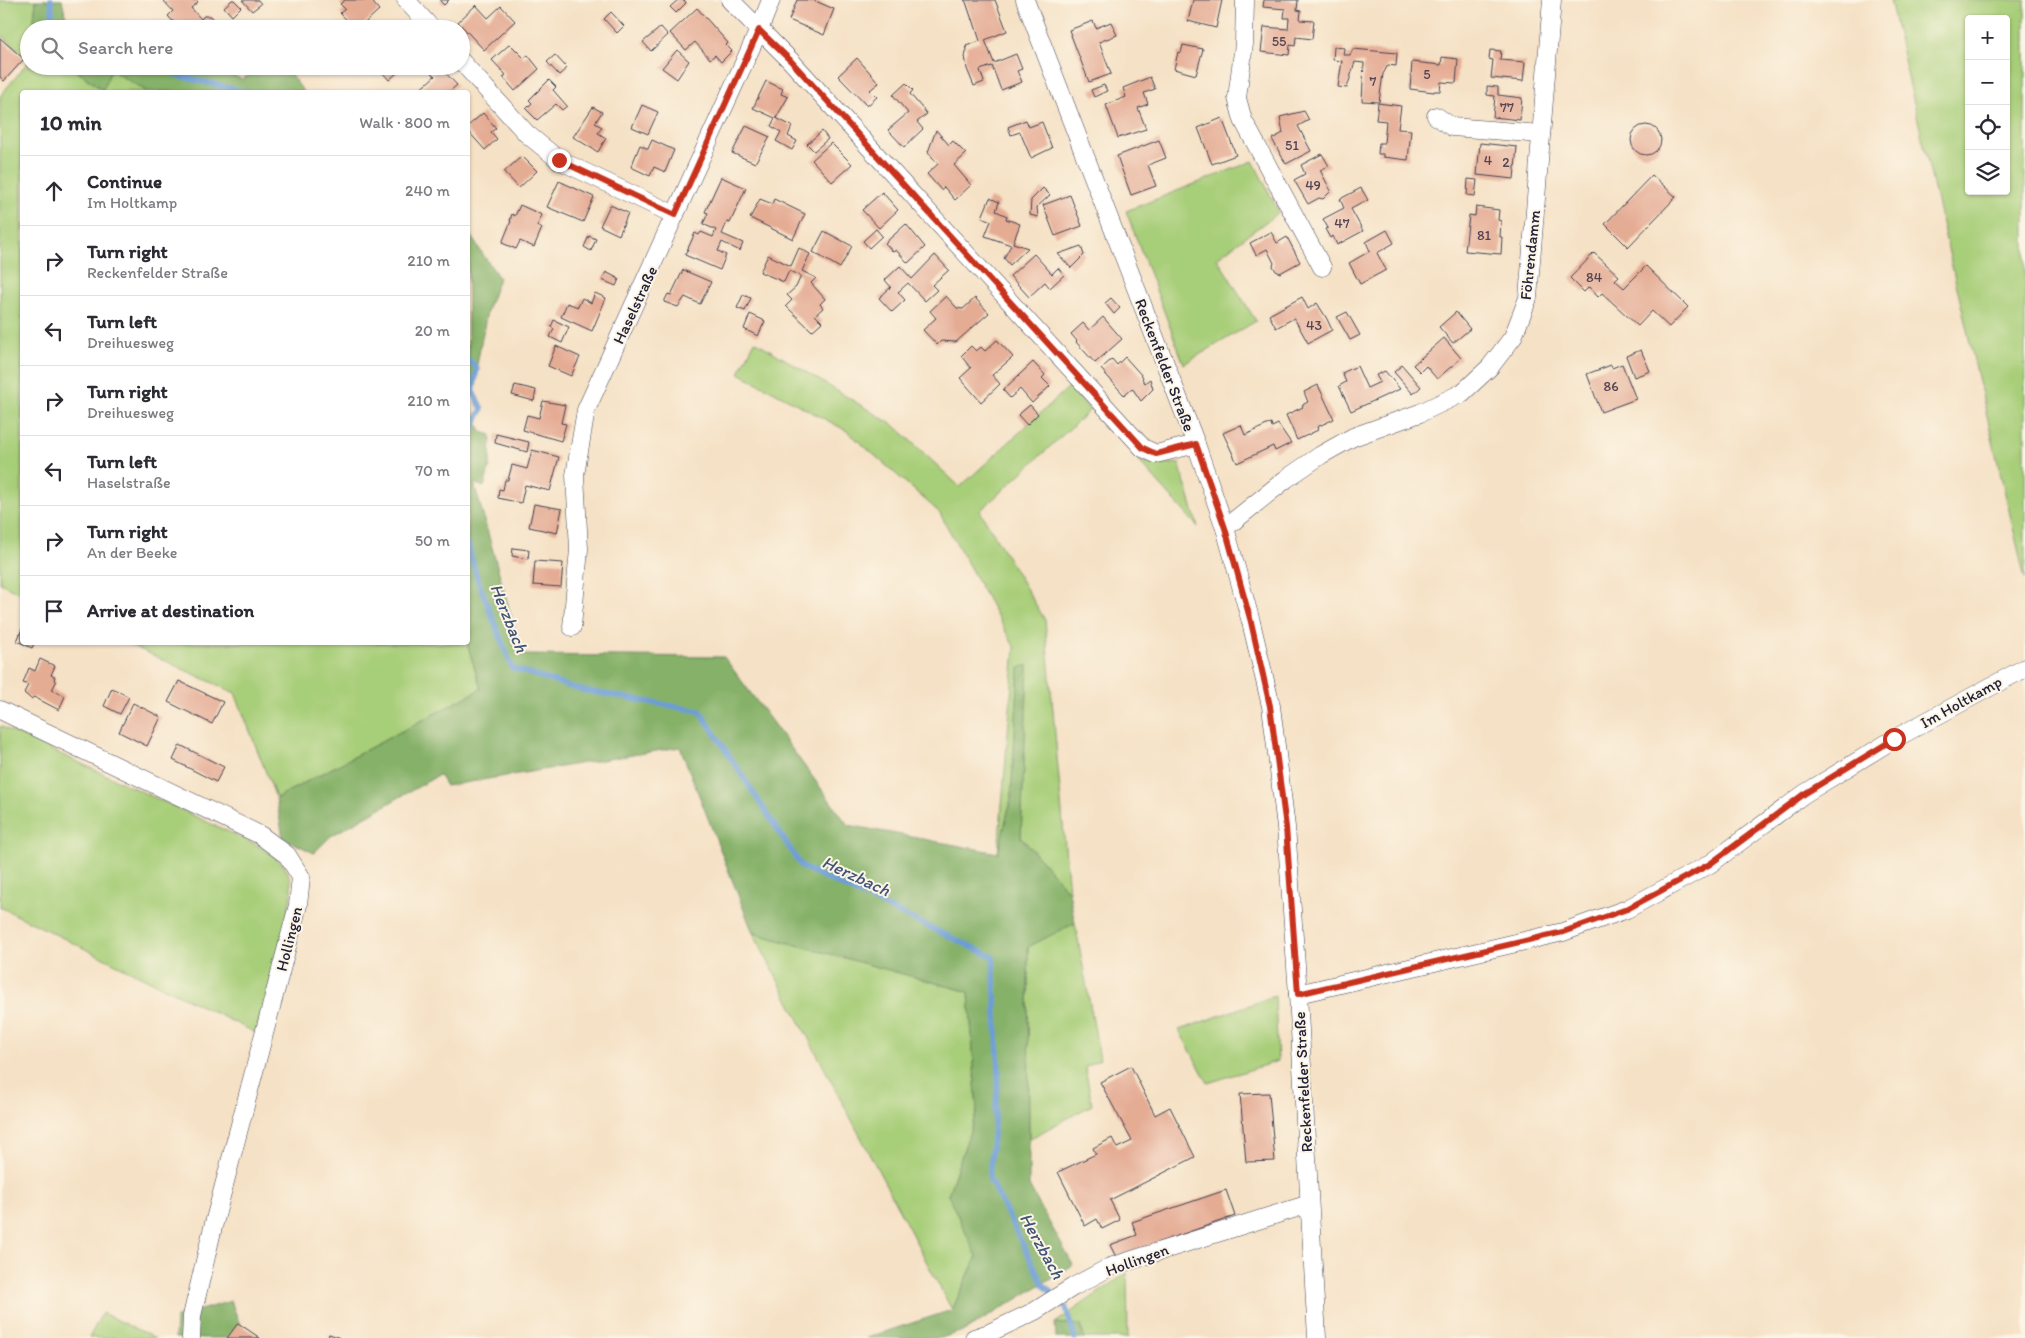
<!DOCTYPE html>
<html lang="en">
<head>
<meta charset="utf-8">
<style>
  :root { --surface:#fff; --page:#f7f7f7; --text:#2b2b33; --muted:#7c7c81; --line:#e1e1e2 }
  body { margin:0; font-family:Itim,sans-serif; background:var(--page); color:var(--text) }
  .controls { position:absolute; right:15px; top:15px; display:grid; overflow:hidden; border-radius:5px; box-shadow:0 1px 4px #0004 }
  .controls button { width:45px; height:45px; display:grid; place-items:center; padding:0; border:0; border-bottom:1px solid var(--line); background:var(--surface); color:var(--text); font:25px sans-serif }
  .stop { position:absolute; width:15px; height:15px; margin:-11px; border:4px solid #c8321e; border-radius:50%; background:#fff }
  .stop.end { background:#c8321e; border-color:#fff; box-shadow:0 1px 5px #0008 }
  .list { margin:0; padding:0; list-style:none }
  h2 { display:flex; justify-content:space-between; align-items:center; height:65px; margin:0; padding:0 20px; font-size:21px }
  h2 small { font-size:16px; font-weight:400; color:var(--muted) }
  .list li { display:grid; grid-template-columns:32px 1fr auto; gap:15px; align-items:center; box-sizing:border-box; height:70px; padding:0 20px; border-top:1px solid var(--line) }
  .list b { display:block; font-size:19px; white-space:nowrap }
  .list p { margin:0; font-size:16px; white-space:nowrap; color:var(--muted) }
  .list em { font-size:16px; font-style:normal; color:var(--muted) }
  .icon { flex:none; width:28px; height:28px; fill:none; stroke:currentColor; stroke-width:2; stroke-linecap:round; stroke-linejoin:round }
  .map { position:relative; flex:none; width:2025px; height:1338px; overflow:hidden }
  .search { position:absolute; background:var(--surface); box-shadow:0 1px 4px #0004; left:20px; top:20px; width:450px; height:55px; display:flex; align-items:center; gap:12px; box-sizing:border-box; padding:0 18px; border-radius:28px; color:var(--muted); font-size:19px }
  .panel { position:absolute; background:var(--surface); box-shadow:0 1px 4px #0004; left:20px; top:90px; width:450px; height:555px; border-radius:5px }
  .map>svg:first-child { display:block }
  .green { fill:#a7ce78; stroke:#64785a; fill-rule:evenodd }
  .forest { fill:#85b168; stroke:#546a52 }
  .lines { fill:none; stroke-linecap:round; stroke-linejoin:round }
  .stream { stroke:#6c9dd6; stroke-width:5.5 }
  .building { fill:#e5ac94 }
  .minor-casing { stroke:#423f50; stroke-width:19 }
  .minor { stroke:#fff; stroke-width:18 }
  .route { stroke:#c8321e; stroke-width:6 }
  .labels { text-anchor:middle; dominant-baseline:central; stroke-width:4; stroke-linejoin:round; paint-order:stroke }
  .number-label { font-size:14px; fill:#534451 }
  .street-label { font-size:16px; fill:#22223b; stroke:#fcf5e5 }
  .water-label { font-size:18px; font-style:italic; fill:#405379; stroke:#fcf5e5 }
</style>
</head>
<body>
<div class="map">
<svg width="2025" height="1338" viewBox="0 0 2025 1338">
  <rect width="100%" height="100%" fill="#fcf5e5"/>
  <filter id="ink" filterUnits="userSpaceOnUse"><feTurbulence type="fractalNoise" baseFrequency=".02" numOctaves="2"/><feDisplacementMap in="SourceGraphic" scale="10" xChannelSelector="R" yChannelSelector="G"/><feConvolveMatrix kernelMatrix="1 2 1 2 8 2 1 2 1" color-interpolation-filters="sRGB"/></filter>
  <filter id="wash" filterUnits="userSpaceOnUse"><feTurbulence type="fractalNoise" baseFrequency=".0096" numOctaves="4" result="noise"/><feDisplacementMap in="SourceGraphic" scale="20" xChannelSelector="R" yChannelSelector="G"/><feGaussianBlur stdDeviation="1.12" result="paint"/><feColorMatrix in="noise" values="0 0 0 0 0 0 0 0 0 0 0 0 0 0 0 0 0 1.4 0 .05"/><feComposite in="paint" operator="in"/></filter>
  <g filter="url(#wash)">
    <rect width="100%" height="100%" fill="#f5e1c5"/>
    <!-- green -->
    <g class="green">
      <polygon points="0,0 36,0 33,29 29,29 29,59 0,34"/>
      <path d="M1890 0H2025V579ZM1969 19H2006V191H1969Z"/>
      <polygon points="29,61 29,66 70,66 102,90 111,70 148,92 22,92 22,594 0,583 0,96"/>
      <polygon points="1253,161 1279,212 1217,258 1256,321 1184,364 1126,211"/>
      <polygon points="755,341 895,426 960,487 1069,387 1090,410 980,511 1045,620 1069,892 1021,837 1028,666 1019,668 1011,799 998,853 1015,648 939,512 847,431 739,373"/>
      <polygon points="1138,460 1159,465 1179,463 1198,527"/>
      <polygon points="126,643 467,643 481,689 276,798 235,693"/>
      <path d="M0 726 255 844C269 853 285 861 290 878 298 900 263 1005 256 1033L0 907Z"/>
      <polygon points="1075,923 1100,1059 1085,1067 1092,1105 1029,1139 1028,946"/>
      <polygon points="753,933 969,992 977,1111 948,1195 977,1256 952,1310"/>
      <polygon points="1275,996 1278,1061 1208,1083 1179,1030"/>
      <polygon points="1127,1273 1128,1338 1084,1338 1081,1325 1055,1323"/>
      <polygon points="102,1313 155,1338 89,1338"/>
    </g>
    <!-- forest -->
    <g class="forest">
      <polygon points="36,0 62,0 68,25 74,29 33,29"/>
      <polygon points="70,66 204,66 242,79 265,66 284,66 304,92 148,92 111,70 103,90"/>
      <polygon points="468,232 499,278 487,311 470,403 481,432 491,435 490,466 484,487 474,483 522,655 724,657 848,825 998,853 1011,799 1019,668 1028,665 1021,837 1069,892 1075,923 1028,947 1029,1186 1073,1265 966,1330 941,1338 866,1338 952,1310 977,1257 948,1195 977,1111 969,992 753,933 680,747 446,786 439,775 331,836 314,853 283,838 276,798 481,689 467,643"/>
      <polygon points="231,1301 245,1338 175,1338 176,1317"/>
      <polygon points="1055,1323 1081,1325 1084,1338 1056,1338"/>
    </g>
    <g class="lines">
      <!-- stream -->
      <g class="stream">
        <polyline points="51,0 54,29"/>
        <polyline points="156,66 179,76 247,92"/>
        <polyline points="468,359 477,368 473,392 482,409 468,438"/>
        <polyline points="468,544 477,578 512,668 577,689 700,711 802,867 993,957 999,1072 989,1178 1043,1284 1066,1308 1075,1338"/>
      </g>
    </g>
    <g id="blocks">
      <!-- building -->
      <g class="building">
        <polygon points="163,0 196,0 198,2 191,8 201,19 204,16 211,16 218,24 213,29 176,29 178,27 168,16 173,11"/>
        <polygon points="232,0 234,0 241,7 232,16 224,7"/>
        <polygon points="242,0 258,0 261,4 252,11"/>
        <polygon points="345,0 376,0 373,3 379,10 358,29 355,29 340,13 345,9 340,4"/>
        <polygon points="439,0 449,0 444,5"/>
        <polygon points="678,0 684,0 686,3 676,13 670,7"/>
        <polygon points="797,0 813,0 834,9 824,35 789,20"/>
        <polygon points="964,0 995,0 1007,31 985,40 994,63 1016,54 1022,69 1017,71 1022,82 1001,90 992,66 980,70 984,82 974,86 967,69 965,56 967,50 966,46 980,41 973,19 972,20 966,2"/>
        <polygon points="1193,0 1222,0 1216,28 1188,21"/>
        <polygon points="1264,0 1298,0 1297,10 1301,11 1300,20 1314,21 1312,39 1296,37 1295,46 1290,45 1289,55 1261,52 1264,27 1288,29 1289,18 1284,18 1285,9 1263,7"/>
        <polygon points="476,5 488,18 501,6 515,21 484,50 458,22"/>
        <polygon points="697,8 728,43 726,45 732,51 721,62 715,55 710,59 695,42 686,50 670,33"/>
        <polygon points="611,12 624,26 617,33 604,19"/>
        <polygon points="1093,21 1096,28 1111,22 1117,35 1099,42 1111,74 1089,82 1069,30"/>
        <polygon points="661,27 668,35 651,51 643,42"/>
        <polygon points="0,38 24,59 4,81 0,77"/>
        <polygon points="510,44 524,58 528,55 539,69 515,91 503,77 506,75 492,60"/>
        <polygon points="1183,45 1203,49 1196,75 1174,69 1178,52 1181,53"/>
        <polygon points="1334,47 1344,48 1343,55 1350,55 1353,49 1397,53 1396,66 1388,65 1383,74 1379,102 1362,101 1364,63 1355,62 1347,88 1338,87 1342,61 1333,60"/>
        <polygon points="677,50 689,61 677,79 662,68"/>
        <polygon points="1490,50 1501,51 1500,60 1525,62 1523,81 1491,78 1493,60 1489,59"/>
        <polygon points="555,55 567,68 559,75 547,62"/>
        <polygon points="1442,57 1458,59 1456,83 1441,82 1440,91 1434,91 1434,92 1410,89 1412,62 1441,65"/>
        <polygon points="857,58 879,83 870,90 877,97 867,106 838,76"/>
        <polygon points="360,66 371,66 365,72"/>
        <polygon points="388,66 405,66 389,80 382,72"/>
        <polygon points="439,66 457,85 449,92 417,92 435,76 431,73"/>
        <polygon points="1150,77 1155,89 1144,93 1148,104 1138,108 1146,129 1118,138 1106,105 1126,97 1123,88"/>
        <polygon points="549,80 556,87 553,90 567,106 562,110 556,104 537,120 526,109 532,103 529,100"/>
        <polygon points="766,81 783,89 781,94 788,97 776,118 792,126 788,136 797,141 792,150 776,141 781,132 771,126 775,118 753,108"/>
        <polygon points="906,83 913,90 910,94 927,114 917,122 923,129 904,147 888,130 908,113 893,95"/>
        <polygon points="1104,85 1107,91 1094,97 1091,90"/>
        <polygon points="1487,86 1498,87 1498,95 1522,98 1520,120 1493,117 1495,96 1487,95"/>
        <polygon points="1378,103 1401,106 1398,129 1411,130 1408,160 1383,157 1383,154 1378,154 1379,143 1384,143 1386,121 1376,120"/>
        <polygon points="642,105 658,112 648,134 632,127"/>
        <polygon points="593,107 602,112 595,123 602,127 598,133 606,138 598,152 573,137"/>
        <polygon points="1304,111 1309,120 1298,126 1311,151 1286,164 1272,139 1283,133 1280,117"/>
        <polygon points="483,113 496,128 491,132 497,139 485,150 468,131 468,126"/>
        <polygon points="1222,118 1236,155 1212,164 1198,128"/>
        <polygon points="1026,120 1029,127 1042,122 1052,148 1031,158 1020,132 1011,135 1008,127"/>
        <circle cx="1646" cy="140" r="15"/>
        <polygon points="746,126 770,137 755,163 732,153"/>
        <polygon points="936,130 949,145 953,141 966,154 954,165 971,185 955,200 944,187 941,190 927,174 938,164 928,152"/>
        <polygon points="822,131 828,139 814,151 807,144"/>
        <polygon points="652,140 674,150 665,172 654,167 650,176 631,167 640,145 648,149"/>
        <polygon points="1159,140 1166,158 1148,165 1156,186 1131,195 1117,156"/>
        <polygon points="831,143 852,164 832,182 812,160"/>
        <polygon points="1480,143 1517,147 1514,179 1477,175"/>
        <polygon points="1322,154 1329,166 1320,170 1331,191 1323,199 1319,198 1308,204 1294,180 1305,174 1301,165"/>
        <polygon points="522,156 537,171 519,188 504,172"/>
        <polygon points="1652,175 1676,197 1628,247 1605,224"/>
        <polygon points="721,177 746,188 730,223 727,222 722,234 743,243 740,251 722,242 718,251 726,255 720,270 685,255 695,233 699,235 701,232 713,237 716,230 703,224 708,213 705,212"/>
        <polygon points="1468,179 1477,180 1475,196 1467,195"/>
        <polygon points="559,181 594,197 583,222 547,207"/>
        <polygon points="1043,188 1050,195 1037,207 1038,217 1030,215 1031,200"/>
        <polygon points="1361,188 1368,200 1351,209 1363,231 1337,245 1333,236 1330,238 1325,229 1328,228 1323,219 1344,208 1340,199"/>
        <polygon points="882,192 898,210 879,228 862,210"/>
        <polygon points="1070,195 1082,226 1055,236 1043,205"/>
        <polygon points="990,198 999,202 996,211 1007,216 1006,219 1020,224 1013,243 1028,248 1010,265 1004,258 1011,245 985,236 991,221 982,217"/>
        <polygon points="760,199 772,204 774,199 805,214 793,239 750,218"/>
        <polygon points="520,205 542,215 537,226 542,228 534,247 520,241 516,249 502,243 511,221 510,221 512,214 515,216"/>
        <polygon points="610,205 628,213 619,235 600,226"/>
        <polygon points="1476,207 1499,210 1498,220 1501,221 1500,237 1502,237 1501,254 1465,251 1469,215 1475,216"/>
        <polygon points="906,224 925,247 908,263 896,250 893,252 885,243"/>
        <polygon points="876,229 882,236 869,248 863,241"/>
        <polygon points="1387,230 1394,243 1377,253 1386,270 1360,284 1349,263 1370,251 1366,242"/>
        <polygon points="824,231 852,246 840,268 813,252"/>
        <polygon points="1271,232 1277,243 1287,237 1300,262 1280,273 1276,271 1273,266 1274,263 1267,249 1256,255 1250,243"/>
        <polygon points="589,236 596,239 591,251 584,247"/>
        <polygon points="1081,246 1084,255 1071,268 1058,254"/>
        <polygon points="799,248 810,254 802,271 816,278 811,283 825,299 820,304 823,308 815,315 822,322 812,331 786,306 792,300 787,295 796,287 801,276 789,271 784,282 760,272 768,255 791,266"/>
        <polygon points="1594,253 1619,276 1615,280 1624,288 1646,266 1688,307 1669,327 1652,311 1638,326 1602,293 1598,297 1589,287 1584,292 1570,278"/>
        <polygon points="1034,254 1052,274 1058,268 1064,275 1050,288 1045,282 1029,297 1010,276"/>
        <polygon points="935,255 949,270 932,285 937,290 925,301 908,283 898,292 905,300 892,312 879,298 891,287 885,280 900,266 912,279"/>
        <polygon points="683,270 711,282 700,304 685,297 678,307 664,302 668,294 671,295"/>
        <polygon points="606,272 619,279 616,286 602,280"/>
        <polygon points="595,293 606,298 592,331 561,317 567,303 578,307 582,298 591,303"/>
        <polygon points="743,295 751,298 745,311 737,308"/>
        <polygon points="946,296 957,308 963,309 975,298 989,313 956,342 941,341 937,345 923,330 936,318 930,311"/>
        <polygon points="1302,297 1308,309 1317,303 1327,319 1332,330 1308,343 1294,318 1276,328 1269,315"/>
        <polygon points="1111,298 1120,308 1114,314 1105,303"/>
        <polygon points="1347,312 1360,335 1350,340 1337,317"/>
        <polygon points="1456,312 1470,329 1453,343 1439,327"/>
        <polygon points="750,314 765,321 758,336 744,329"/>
        <polygon points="1103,317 1122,339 1095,363 1076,342 1077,341 1071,334 1083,323 1089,330"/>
        <polygon points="554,320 569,327 562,343 550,337 554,329 551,327"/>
        <polygon points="1444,338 1461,358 1437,379 1426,366 1420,372 1413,365"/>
        <polygon points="997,340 1013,357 992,375 1000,384 981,402 960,378 971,368 961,356 971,346 976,351 981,347 985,351"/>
        <polygon points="556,346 580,357 571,376 548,366"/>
        <polygon points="1641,350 1650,371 1634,377 1626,356"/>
        <polygon points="1125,357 1143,377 1142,379 1145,383 1150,379 1153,389 1141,401 1132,388 1124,395 1101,369 1112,359 1117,365"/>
        <polygon points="1033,362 1045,375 1042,378 1050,386 1032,403 1020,389 1010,398 1003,390"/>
        <polygon points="1622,364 1636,399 1601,412 1587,374 1611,365 1612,368"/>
        <polygon points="1402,365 1421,387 1413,394 1394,372"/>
        <polygon points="1357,366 1367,388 1380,382 1376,375 1385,371 1400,389 1351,411 1339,386 1346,382 1342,373"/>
        <polygon points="515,385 536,390 534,401 512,395"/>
        <polygon points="1318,385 1334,419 1317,427 1318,430 1297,440 1286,415 1303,407 1302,405 1308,402 1304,392"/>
        <polygon points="543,401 565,405 561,423 566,424 561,441 523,430 527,415 539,418"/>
        <polygon points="1030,405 1038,414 1027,425 1018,415"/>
        <polygon points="1271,423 1272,427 1278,424 1291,443 1275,451 1273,446 1237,463 1223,433 1241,425 1245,435"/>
        <polygon points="496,434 529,442 527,452 495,443"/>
        <polygon points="532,450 559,457 550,491 525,485 521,503 498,498 499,489 503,490 505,480 508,480 512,465 527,469"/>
        <polygon points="534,504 562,509 557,533 529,527"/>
        <polygon points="513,548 529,550 528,559 512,556"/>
        <polygon points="535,561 563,563 561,587 533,585"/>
        <polygon points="22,629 22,642 35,642 32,648 17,641"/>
        <polygon points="40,659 55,666 51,675 55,677 54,680 56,682 52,690 65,696 59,710 34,697 31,699 24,693 28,685 23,683 29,668 35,671"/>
        <polygon points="179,681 223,702 212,724 168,702"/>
        <polygon points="112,688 129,697 120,714 104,706"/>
        <polygon points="133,703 161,717 147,746 119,732"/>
        <polygon points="180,745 224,767 216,782 173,760"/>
        <polygon points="1131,1066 1155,1115 1170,1107 1195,1157 1110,1200 1120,1220 1102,1229 1097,1219 1085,1226 1058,1172 1096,1154 1093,1148 1112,1138 1117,1148 1132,1141 1100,1082"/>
        <polygon points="1269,1093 1275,1161 1246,1162 1240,1094"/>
        <polygon points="1226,1190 1235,1216 1116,1257 1110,1245 1137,1235 1132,1222"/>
        <polygon points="238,1323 260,1338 227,1338"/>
        <polygon points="329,1334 340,1338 328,1338"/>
      </g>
    </g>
  </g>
  <g filter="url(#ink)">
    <use href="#blocks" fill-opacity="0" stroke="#423f50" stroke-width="1"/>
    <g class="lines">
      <!-- minor casing -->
      <g class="minor-casing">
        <g id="minor">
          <polyline points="406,0 432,29"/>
          <polyline points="730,0 790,60 1143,448 1156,454 1196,444"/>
          <polyline points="1025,0 1196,444 1225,528 1251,622 1271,706 1286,827 1298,994 1317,1338"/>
          <polyline points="1245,0 1244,44 1237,98 1243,120 1322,267"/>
          <polyline points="461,61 527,134 559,160 675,215"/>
          <polyline points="1436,116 1452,127 1541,134"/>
          <polyline points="1225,528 1286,479 1321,455 1353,437 1420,413 1462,393 1490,367 1513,337 1528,298 1552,0"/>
          <polyline points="572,627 579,549 575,475 586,410 759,30 771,0"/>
          <polyline points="0,710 260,835 287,855 301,877 298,905 213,1227 192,1316 191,1338"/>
          <polyline points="1298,994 1563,932 1627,909 1710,864 1804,794 1894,739 2025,668"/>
          <polyline points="974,1338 989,1333 1035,1311 1073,1287 1110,1267 1309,1204"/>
        </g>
      </g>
      <!-- minor -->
      <use href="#minor" class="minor"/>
    </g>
  </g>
  <g class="lines" filter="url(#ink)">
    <!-- route -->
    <polyline class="route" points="559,160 675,215 759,30 790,60 1143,448 1156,454 1196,444 1225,528 1251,622 1270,706 1286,827 1298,994 1563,932 1627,909 1710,864 1804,794 1894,739"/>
  </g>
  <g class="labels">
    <!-- number labels -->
    <g class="number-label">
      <text x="1279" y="41">55</text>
      <text x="1427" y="74">5</text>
      <text x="1373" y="81">7</text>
      <text x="1507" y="107">77</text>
      <text x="1292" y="145">51</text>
      <text x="1488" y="160">4</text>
      <text x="1506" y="162">2</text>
      <text x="1313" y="185">49</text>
      <text x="1342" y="223">47</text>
      <text x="1484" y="235">81</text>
      <text x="1594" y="277">84</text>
      <text x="1314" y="325">43</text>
      <text x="1611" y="386">86</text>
    </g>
    <!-- street labels -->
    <g class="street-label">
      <text transform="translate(1530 255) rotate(-84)">Föhrendamm</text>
      <text transform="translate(635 305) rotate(-65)">Haselstraße</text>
      <text transform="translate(1165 365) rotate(69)">Reckenfelder Straße</text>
      <text transform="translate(1961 702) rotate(-29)">Im Holtkamp</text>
      <text transform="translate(289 939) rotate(-76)">Hollingen</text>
      <text transform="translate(1303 1082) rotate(-93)">Reckenfelder Straße</text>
      <text transform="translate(1137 1260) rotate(-20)">Hollingen</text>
    </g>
    <!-- water labels -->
    <g class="water-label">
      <text transform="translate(509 618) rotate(68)">Herzbach</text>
      <text transform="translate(856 876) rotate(25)">Herzbach</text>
      <text transform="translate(1042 1246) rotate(61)">Herzbach</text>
    </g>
  </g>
</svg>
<div class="controls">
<button>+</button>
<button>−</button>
<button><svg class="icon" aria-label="locate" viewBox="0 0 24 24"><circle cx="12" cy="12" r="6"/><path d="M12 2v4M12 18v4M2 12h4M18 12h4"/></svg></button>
<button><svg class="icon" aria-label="layers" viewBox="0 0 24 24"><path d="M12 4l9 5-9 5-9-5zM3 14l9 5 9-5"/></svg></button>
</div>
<div class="stop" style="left:1894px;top:739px"></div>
<div class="stop end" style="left:559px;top:160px"></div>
<div class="search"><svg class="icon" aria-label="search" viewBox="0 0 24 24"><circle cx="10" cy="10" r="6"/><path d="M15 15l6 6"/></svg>Search here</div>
<section class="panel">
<h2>10 min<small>Walk · 800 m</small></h2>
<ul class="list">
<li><svg class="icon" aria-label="ahead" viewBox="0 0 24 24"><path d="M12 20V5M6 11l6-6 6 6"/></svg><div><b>Continue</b><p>Im Holtkamp</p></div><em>240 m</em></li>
<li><svg class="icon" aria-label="right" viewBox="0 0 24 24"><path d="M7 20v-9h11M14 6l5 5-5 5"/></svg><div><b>Turn right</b><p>Reckenfelder Straße</p></div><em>210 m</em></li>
<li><svg class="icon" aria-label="left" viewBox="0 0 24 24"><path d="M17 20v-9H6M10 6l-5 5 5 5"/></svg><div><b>Turn left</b><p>Dreihuesweg</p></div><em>20 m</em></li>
<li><svg class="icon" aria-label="right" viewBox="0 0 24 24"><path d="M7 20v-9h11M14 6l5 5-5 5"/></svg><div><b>Turn right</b><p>Dreihuesweg</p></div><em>210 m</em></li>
<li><svg class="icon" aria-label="left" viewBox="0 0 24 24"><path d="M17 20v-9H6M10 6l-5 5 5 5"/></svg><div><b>Turn left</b><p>Haselstraße</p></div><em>70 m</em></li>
<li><svg class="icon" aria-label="right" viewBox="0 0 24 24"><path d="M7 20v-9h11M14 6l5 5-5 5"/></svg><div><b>Turn right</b><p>An der Beeke</p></div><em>50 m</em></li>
<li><svg class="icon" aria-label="arrive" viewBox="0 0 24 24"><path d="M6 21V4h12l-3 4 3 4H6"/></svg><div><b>Arrive at destination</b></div></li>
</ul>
</section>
</div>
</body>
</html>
